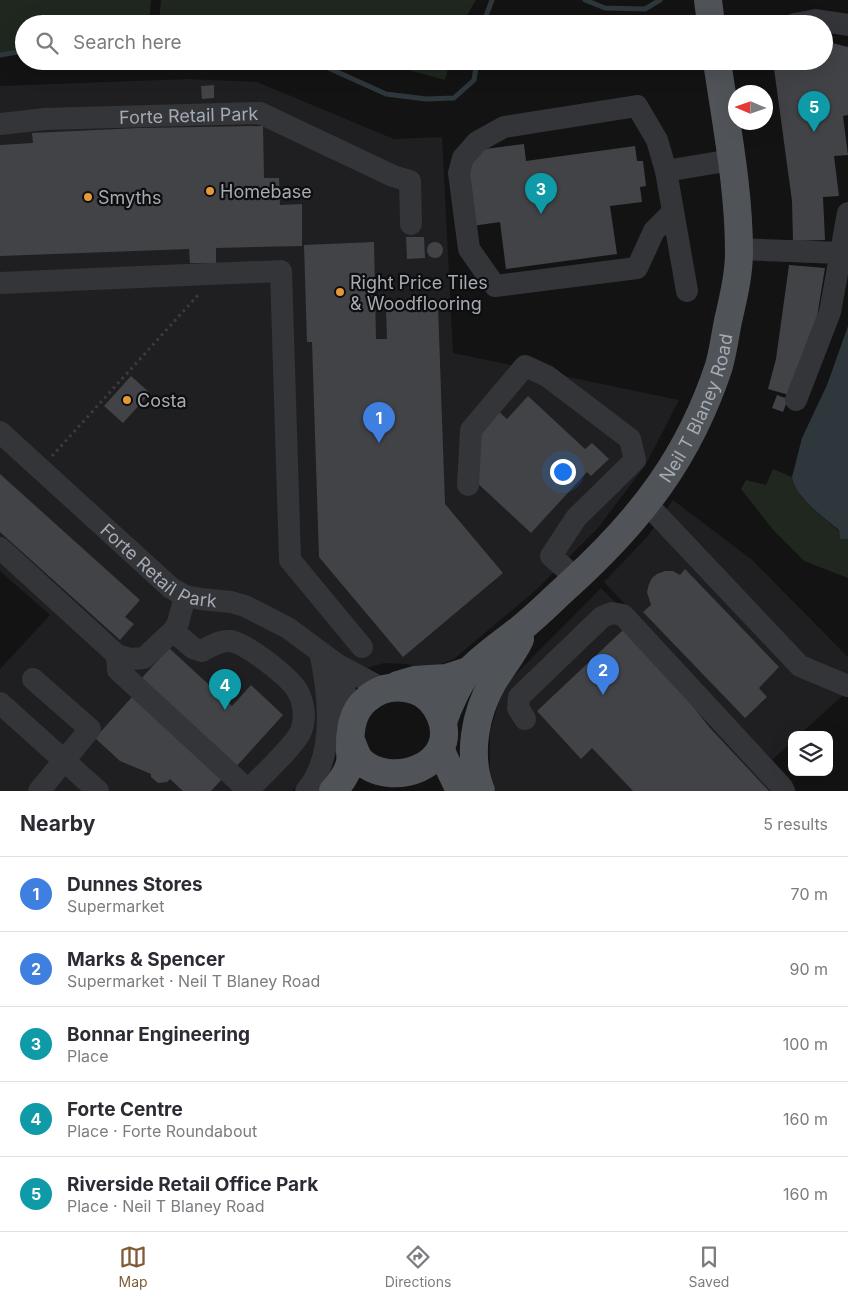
<!DOCTYPE html>
<html lang="en">
<head>
<meta charset="utf-8">
<style>
  :root { --surface:#fff; --page:#f7f7f7; --text:#2b2b33; --muted:#7c7c81; --line:#e1e1e2; --accent:#7f5c36 }
  body { margin:0; font-family:Inter,sans-serif; background:var(--page); color:var(--text) }
  .controls { position:absolute; right:15px; bottom:15px; display:grid; overflow:hidden; border-radius:10px; box-shadow:0 5px 20px #0002 }
  .controls button { width:45px; height:45px; display:grid; place-items:center; padding:0; border:0; border-bottom:1px solid var(--line); background:var(--surface); color:var(--text); font:25px sans-serif }
  .compass { position:absolute; left:728px; top:85px; width:45px; height:45px; border-radius:50%; background:var(--surface); box-shadow:0 5px 20px #0002; rotate:272deg }
  .you { position:absolute; left:562px; top:471px; width:18px; height:18px; margin:-12px; border:4px solid #fff; border-radius:50%; background:#1a73e8; box-shadow:0 0 0 8px #1a73e833 }
  .badge { display:grid; place-items:center; width:32px; height:32px; border-radius:50%; background:var(--accent); color:#fff; font-size:16px; font-weight:700 }
  .pin { position:absolute; translate:-50% -41px; filter:drop-shadow(0 1px 2px #0008) }
  .pin::after { content:''; position:absolute; top:26px; width:18px; height:15px; background:inherit; clip-path:polygon(0 0,100% 0,50% 100%) }
  .list { margin:0; padding:0; list-style:none }
  h2 { display:flex; justify-content:space-between; align-items:center; height:65px; margin:0; padding:0 20px; font-size:21px }
  h2 small { font-size:16px; font-weight:400; color:var(--muted) }
  .list li { display:grid; grid-template-columns:32px 1fr auto; gap:15px; align-items:center; box-sizing:border-box; height:75px; padding:0 20px; border-top:1px solid var(--line) }
  .list b { display:block; font-size:19px; white-space:nowrap }
  .list p { margin:0; font-size:16px; white-space:nowrap; color:var(--muted) }
  .list em { font-size:16px; font-style:normal; color:var(--muted) }
  .icon { flex:none; width:28px; height:28px; fill:none; stroke:currentColor; stroke-width:2; stroke-linecap:round; stroke-linejoin:round }
  .map { position:relative; flex:none; width:848px; height:791px; overflow:hidden }
  .search { position:absolute; background:var(--surface); box-shadow:0 5px 20px #0002; left:15px; right:15px; top:15px; height:55px; display:flex; align-items:center; gap:12px; box-sizing:border-box; padding:0 18px; border-radius:28px; color:var(--muted); font-size:19px }
  .sheet { height:440px; background:var(--surface) }
  nav { display:flex; justify-content:space-around; align-items:center; box-sizing:border-box; height:70px; border-top:1px solid var(--line); background:var(--surface); font-size:14px; color:var(--muted) }
  nav a { display:grid; justify-items:center; gap:2px }
  nav .on { color:var(--accent) }
  .map>svg:first-child { display:block }
  .built { fill:#1f1f21 }
  .green { fill:#1f271f }
  .water { fill:#2d373c }
  .lines { fill:none; stroke-linecap:round; stroke-linejoin:round }
  .stream { stroke:#2d373c; stroke-width:5 }
  .building { fill:#424347 }
  .path { stroke:#3a3c40; stroke-width:3; stroke-dasharray:2.5 4; stroke-linecap:butt }
  .minor { stroke:#343539; stroke-width:22 }
  .major { stroke:#505358; stroke-width:28 }
  .poi-dot { fill:#e69939; stroke:#0e0e0f; stroke-width:2 }
  .labels { text-anchor:middle; dominant-baseline:central; stroke-width:4.5; stroke-linejoin:round; paint-order:stroke }
  .street-label { font-size:18px; fill:#a5abb4; stroke:#0e0e0f }
  .poi-label { font-size:18px; fill:#a5abb4; stroke:#0e0e0f; text-anchor:start }
</style>
</head>
<body>
<div class="map">
<svg width="848" height="791" viewBox="0 0 848 791">
  <rect width="100%" height="100%" fill="#131314"/>
  <!-- built -->
  <g class="built">
    <polygon points="188,79 257,82 394,139 442,137 453,353 679,400 645,466 597,529 536,590 454,659 426,669 406,664 384,663 367,668 318,746 308,771 292,791 0,791 0,669 50,615 0,571 0,86"/>
    <polygon points="673,500 751,559 848,657 848,691 799,735 792,735 792,742 772,760 794,791 496,791 490,781 490,732 503,687 601,588 751,738 604,582 648,536"/>
  </g>
  <!-- green -->
  <g class="green">
    <polygon points="0,0 151,0 149,24 24,24 24,48 0,53"/>
    <polygon points="161,0 476,0 462,24 159,24"/>
    <polygon points="376,61 450,61 445,80"/>
    <path d="M773 469 792 477C794 497 824 518 839 531L840 539H848V578L804 561 774 531 741 489 746 480 766 485Z"/>
  </g>
  <!-- water -->
  <path class="water" d="M848 326V539H840L839 530C824 518 794 496 792 477L802 438 827 385Z"/>
  <g class="lines">
    <!-- stream -->
    <g class="stream">
      <polyline points="585,0 605,8 645,9 660,0"/>
      <polyline points="483,24 492,0"/>
      <polyline points="0,55 24,51"/>
      <polyline points="303,61 324,66 386,94 426,99 454,98 474,80 477,61"/>
    </g>
  </g>
  <!-- building -->
  <g class="building">
    <polygon points="824,41 848,47 848,115 843,116 848,155 834,156 839,196 823,197 825,240 793,241 792,201 773,61 824,61"/>
    <polygon points="214,85 214,98 202,99 201,86"/>
    <polygon points="263,126 264,178 279,178 280,205 302,204 302,246 216,248 216,263 190,263 189,249 0,256 0,145 33,143 32,133 139,128"/>
    <polygon points="524,144 526,161 635,146 637,161 643,161 646,186 640,187 642,202 610,206 617,254 506,269 500,222 472,226 464,170 478,150"/>
    <polygon points="406,237 424,237 425,258 407,259"/>
    <circle cx="435" cy="250" r="8"/>
    <polygon points="374,242 376,339 387,339 386,308 438,306 445,504 503,573 403,657 319,557 312,342 307,342 304,245"/>
    <polygon points="789,265 825,268 817,317 789,395 768,389 776,359"/>
    <polygon points="131,376 150,393 123,423 104,406"/>
    <polygon points="777,395 788,399 783,412 772,408"/>
    <polygon points="528,396 585,449 592,443 609,459 591,476 587,472 531,533 473,479 475,434 497,410 507,419"/>
    <polygon points="0,474 140,600 125,617 134,624 120,640 0,532"/>
    <polygon points="685,569 779,667 759,688 767,697 745,718 643,612 651,605 647,592 649,584 652,578 657,574 665,571 673,571 680,575"/>
    <polygon points="624,629 671,678 709,727 769,791 633,791 592,748 581,759 537,711"/>
    <polygon points="169,648 232,706 251,685 283,715 235,768 139,681"/>
    <polygon points="132,697 223,778 211,791 183,791 170,779 167,782 158,783 151,777 151,774 120,761 95,738"/>
  </g>
  <g class="lines">
    <!-- path -->
    <polyline class="path" points="52,456 199,294"/>
    <!-- minor -->
    <g class="minor">
      <polyline points="795,24 816,20 848,25"/>
      <path id="s1" d="M0 124 45 119 260 113 393 176 410 181 411 224"/>
      <polyline points="666,171 731,160"/>
      <polyline points="673,212 654,231 637,268 495,286 469,249 459,173 463,158 477,142 504,127 637,106 657,140 666,171 687,291"/>
      <polyline points="739,249 840,253"/>
      <polyline points="0,283 281,271 290,560 362,647"/>
      <polyline points="796,400 830,312 848,213"/>
      <path id="s2" d="M0 432 171 588 185 596 201 599 231 602 245 606 288 628 338 665 383 689"/>
      <polyline points="468,485 471,430 525,366 547,376 630,439 635,460 576,518 551,556 576,578"/>
      <polyline points="647,504 800,666 848,686"/>
      <polyline points="0,548 117,655 130,659 144,658 173,631 178,623 185,596"/>
      <path d="M117 655 118 670 248 790C260 778 296 744 301 731 306 718 304 702 297 690 288 676 246 643 230 641 220 640 211 646 202 651L193 648 173 631"/>
      <polyline points="338,665 343,681 351,723"/>
      <polyline points="33,679 90,729 39,791"/>
      <polyline points="0,703 98,791"/>
      <polyline points="525,719 518,708 519,697 602,617 612,613 623,615 782,787 784,791"/>
      <path d="M306 791C337 755 329 694 320 652"/>
    </g>
    <!-- major -->
    <g class="major">
      <polyline points="708,0 711,24"/>
      <polyline points="398,685 415,680 446,678 468,671"/>
      <path id="s3" d="M443 722C448 707 459 682 469 671 483 656 504 642 520 629 538 615 554 598 571 583 641 519 689 457 719 366 723 352 725 336 728 321 733 299 739 275 739 252 739 188 726 124 717 61"/>
      <polyline points="441,751 460,791"/>
      <path d="M333 791C340 784 348 772 350 762 351 759 350 754 350 751 350 731 351 712 367 699 381 687 397 685 414 690 426 694 435 704 440 715 462 766 389 791 359 759 355 752 353 745 350 738"/>
      <path d="M481 791C467 756 475 713 493 682 502 667 513 654 520 639"/>
    </g>
  </g>
  <!-- markers -->
  <g class="poi-dot">
    <circle cx="210" cy="191" r="5"/>
    <circle cx="88" cy="197" r="5"/>
    <circle cx="340" cy="292" r="5"/>
    <circle cx="127" cy="400" r="5"/>
  </g>
  <g class="labels">
    <!-- street labels -->
    <g class="street-label">
      <text stroke="none"><textPath href="#s1" startOffset="189">Forte Retail Park</textPath></text>
      <text stroke="none"><textPath href="#s3" startOffset="411">Neil T Blaney Road</textPath></text>
      <text stroke="none"><textPath href="#s2" startOffset="210">Forte Retail Park</textPath></text>
    </g>
    <!-- poi labels -->
    <g class="poi-label">
      <text x="220" y="191">Homebase</text>
      <text x="98" y="197">Smyths</text>
      <text x="350" y="282">Right Price Tiles<tspan x="350" dy="21">&amp; Woodflooring</tspan></text>
      <text x="137" y="400">Costa</text>
    </g>
  </g>
</svg>
<div class="controls">
<button><svg class="icon" aria-label="layers" viewBox="0 0 24 24"><path d="M12 4l9 5-9 5-9-5zM3 14l9 5 9-5"/></svg></button>
</div>
<svg class="compass" viewBox="-18 -18 36 36"><path d="M0-13l5 13h-10z" fill="#e53935"/><path d="M0 13l5-13h-10z" fill="#7c7c81"/></svg>
<div class="you"></div>
<div class="pin badge" style="left:379px;top:443px;background:#3f7fe0">1</div>
<div class="pin badge" style="left:603px;top:695px;background:#3f7fe0">2</div>
<div class="pin badge" style="left:541px;top:214px;background:#0f9aa8">3</div>
<div class="pin badge" style="left:225px;top:710px;background:#0f9aa8">4</div>
<div class="pin badge" style="left:814px;top:132px;background:#0f9aa8">5</div>
<div class="search"><svg class="icon" aria-label="search" viewBox="0 0 24 24"><circle cx="10" cy="10" r="6"/><path d="M15 15l6 6"/></svg>Search here</div>
</div>
<section class="sheet">
<h2>Nearby<small>5 results</small></h2>
<ul class="list">
<li><span class="badge" style="background:#3f7fe0">1</span><div><b>Dunnes Stores</b><p>Supermarket</p></div><em>70 m</em></li>
<li><span class="badge" style="background:#3f7fe0">2</span><div><b>Marks &amp; Spencer</b><p>Supermarket · Neil T Blaney Road</p></div><em>90 m</em></li>
<li><span class="badge" style="background:#0f9aa8">3</span><div><b>Bonnar Engineering</b><p>Place</p></div><em>100 m</em></li>
<li><span class="badge" style="background:#0f9aa8">4</span><div><b>Forte Centre</b><p>Place · Forte Roundabout</p></div><em>160 m</em></li>
<li><span class="badge" style="background:#0f9aa8">5</span><div><b>Riverside Retail Office Park</b><p>Place · Neil T Blaney Road</p></div><em>160 m</em></li>
</ul>
</section>
<nav>
<a class="on"><svg class="icon" aria-label="map" viewBox="0 0 24 24"><path d="M3 6l6-2 6 2 6-2v14l-6 2-6-2-6 2zM9 4v14M15 6v14"/></svg>Map</a>
<a><svg class="icon" aria-label="directions" viewBox="0 0 24 24"><path d="M12 3l9 9-9 9-9-9zM9 14v-3h6M13 9l2 2-2 2"/></svg>Directions</a>
<a><svg class="icon" aria-label="saved" viewBox="0 0 24 24"><path d="M7 4h10v16l-5-4-5 4z"/></svg>Saved</a>
</nav>
</body>
</html>
